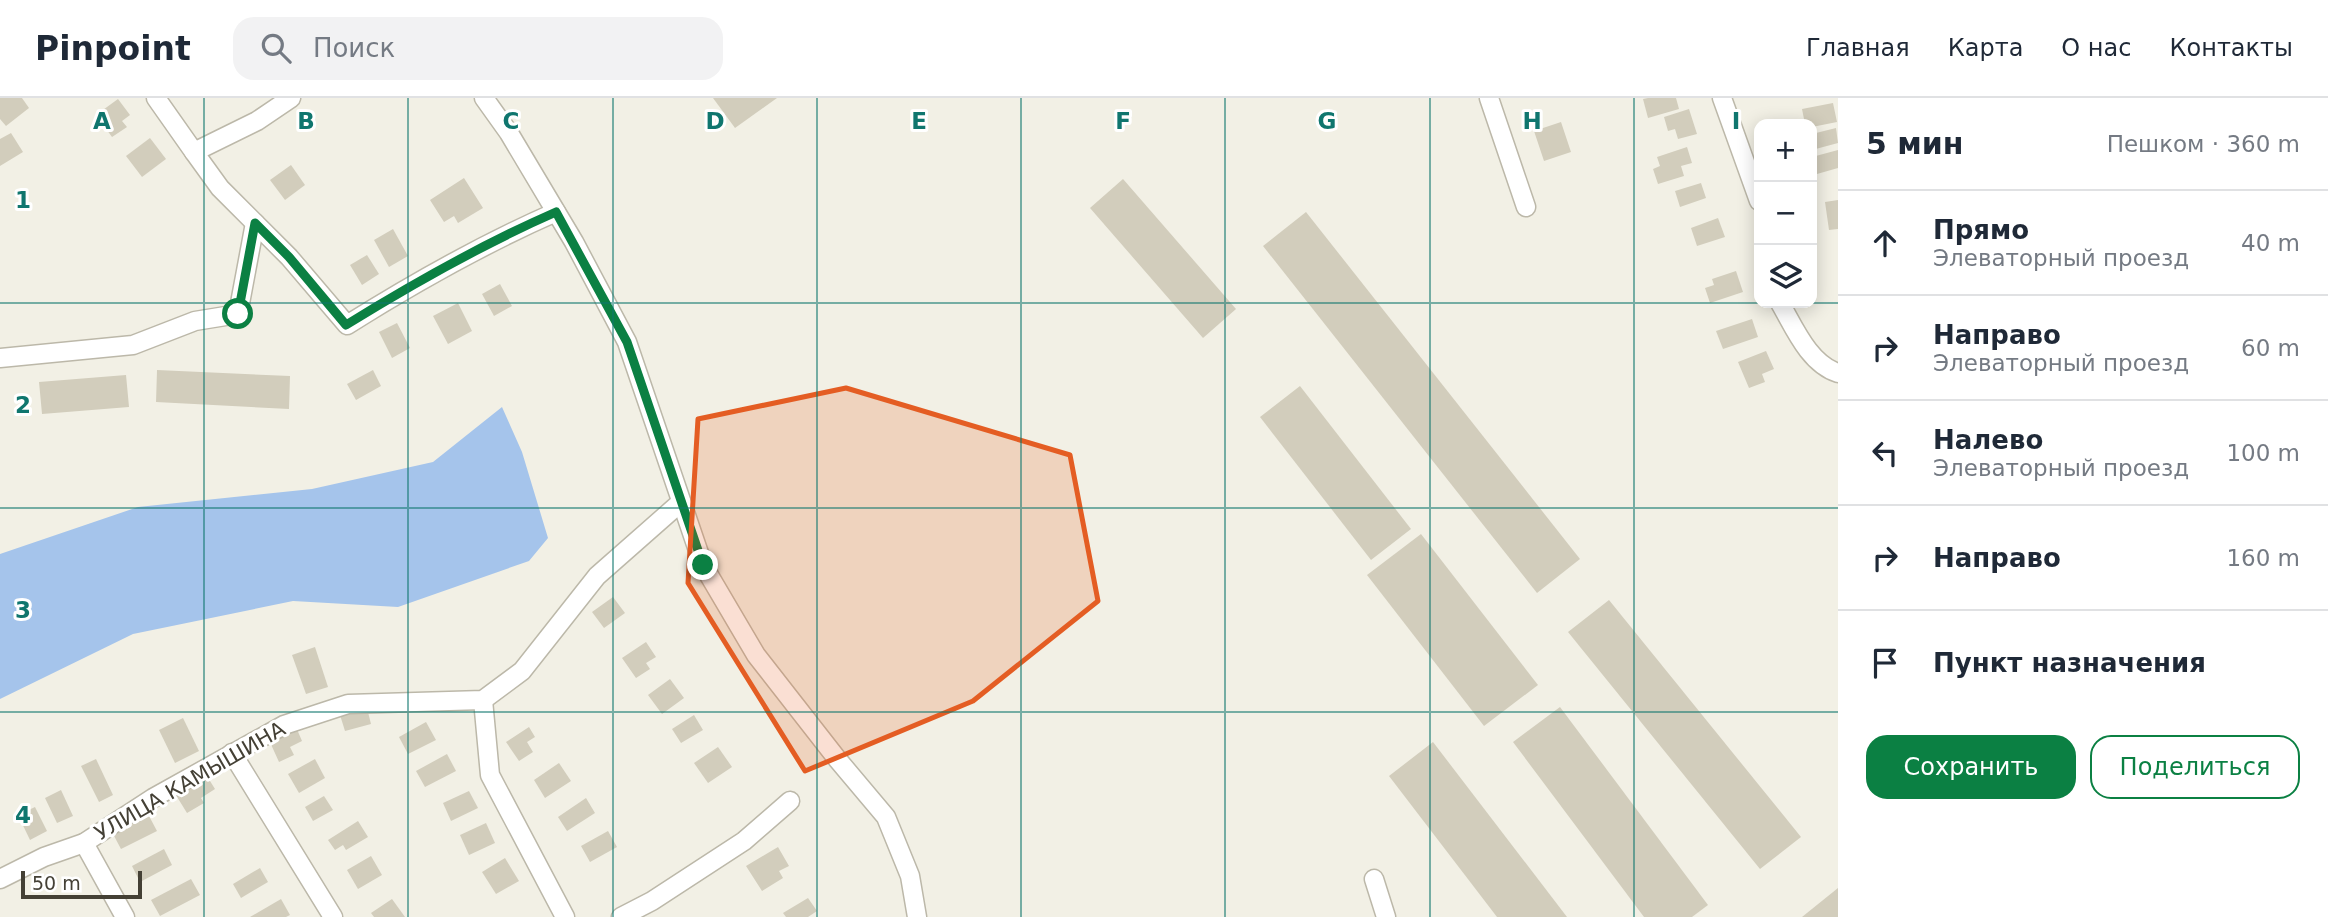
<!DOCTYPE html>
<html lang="ru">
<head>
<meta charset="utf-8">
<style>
  :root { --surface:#fff; --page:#f2f2f3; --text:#1f2937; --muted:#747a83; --line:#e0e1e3; --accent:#0b8043 }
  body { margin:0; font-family:"DejaVu Sans",sans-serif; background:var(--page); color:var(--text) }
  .controls { position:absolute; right:21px; top:21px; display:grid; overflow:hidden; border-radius:14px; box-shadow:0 4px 18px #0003 }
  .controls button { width:63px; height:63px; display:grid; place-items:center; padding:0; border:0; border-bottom:2px solid var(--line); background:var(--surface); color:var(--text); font:35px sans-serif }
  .scale { position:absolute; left:21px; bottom:18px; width:121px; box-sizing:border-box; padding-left:7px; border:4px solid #444035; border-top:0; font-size:19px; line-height:24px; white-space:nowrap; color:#444035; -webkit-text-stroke:5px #fff; paint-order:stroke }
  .stop { position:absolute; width:21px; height:21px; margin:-16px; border:5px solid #0b8043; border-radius:50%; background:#fff }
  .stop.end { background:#0b8043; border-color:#fff; box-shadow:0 2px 7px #0008 }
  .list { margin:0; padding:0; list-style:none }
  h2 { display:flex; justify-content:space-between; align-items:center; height:91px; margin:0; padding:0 28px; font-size:30px }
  h2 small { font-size:23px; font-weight:400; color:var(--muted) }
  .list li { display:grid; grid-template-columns:46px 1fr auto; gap:21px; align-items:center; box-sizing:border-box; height:105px; padding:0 28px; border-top:2px solid var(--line) }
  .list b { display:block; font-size:26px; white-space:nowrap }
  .list p { margin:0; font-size:23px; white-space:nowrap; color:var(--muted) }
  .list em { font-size:23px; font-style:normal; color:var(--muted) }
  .actions { display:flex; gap:14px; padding:21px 28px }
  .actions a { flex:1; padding:16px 0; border:2px solid var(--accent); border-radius:21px; text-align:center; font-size:24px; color:var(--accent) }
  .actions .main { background:var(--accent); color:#fff }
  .icon { flex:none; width:38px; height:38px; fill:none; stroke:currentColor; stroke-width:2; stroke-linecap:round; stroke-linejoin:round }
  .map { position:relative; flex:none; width:1838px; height:819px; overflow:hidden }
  header { display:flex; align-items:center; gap:42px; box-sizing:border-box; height:98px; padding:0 35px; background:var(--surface); border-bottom:2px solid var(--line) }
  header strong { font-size:33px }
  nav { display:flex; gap:38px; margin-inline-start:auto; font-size:24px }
  .search { width:490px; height:63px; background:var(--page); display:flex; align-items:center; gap:18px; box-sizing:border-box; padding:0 24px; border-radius:21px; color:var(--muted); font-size:26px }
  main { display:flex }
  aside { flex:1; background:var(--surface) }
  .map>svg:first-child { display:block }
  .water { fill:#a5c4eb }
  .building { fill:#d2cdbc }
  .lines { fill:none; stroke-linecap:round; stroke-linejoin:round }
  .minor-casing { stroke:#bcb8a9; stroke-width:21 }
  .minor { stroke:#fff; stroke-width:18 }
  .route { stroke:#0b8043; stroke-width:9 }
  .marked { fill:#e45d23; fill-opacity:0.2; stroke:#e45d23; stroke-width:5; stroke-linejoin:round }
  .grid { fill:none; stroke:#0f766e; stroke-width:2; stroke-opacity:0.55 }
  .labels { text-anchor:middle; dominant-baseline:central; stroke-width:6; stroke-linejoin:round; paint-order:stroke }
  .street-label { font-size:21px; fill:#444035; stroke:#fff }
  .grid-label { font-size:23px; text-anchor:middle; font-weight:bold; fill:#0f766e; stroke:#fff; stroke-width:6; stroke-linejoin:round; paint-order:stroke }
</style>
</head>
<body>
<header>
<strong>Pinpoint</strong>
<div class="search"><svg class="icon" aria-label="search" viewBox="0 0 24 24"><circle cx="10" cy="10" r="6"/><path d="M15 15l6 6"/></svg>Поиск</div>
<nav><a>Главная</a><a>Карта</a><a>О нас</a><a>Контакты</a></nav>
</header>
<main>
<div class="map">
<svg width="1838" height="819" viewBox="0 0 1838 819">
  <rect width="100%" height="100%" fill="#f2f0e5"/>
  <!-- water -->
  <polygon class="water" points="502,309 522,354 548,440 529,463 398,509 293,503 133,536 0,601 0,456 138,409 312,391 433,364"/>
  <!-- building -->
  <g class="building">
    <polygon points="0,0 22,0 29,10 6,28 0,21"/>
    <polygon points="713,0 777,0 735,30"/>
    <polygon points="1648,0 1676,0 1679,11 1648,20 1643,1"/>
    <polygon points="118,1 130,17 122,23 127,29 112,39 96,17"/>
    <polygon points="1833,5 1837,24 1812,29 1812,26 1805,26 1802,11"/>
    <polygon points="1689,11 1697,36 1678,41 1675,31 1668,33 1664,19"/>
    <polygon points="1561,24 1571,54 1544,63 1534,33"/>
    <polygon points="1836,30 1838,45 1812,52 1812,36"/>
    <polygon points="11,35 23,54 0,68 0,41"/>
    <polygon points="150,40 166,61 142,79 126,58"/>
    <polygon points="1687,49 1692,65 1681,68 1684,78 1658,86 1653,71 1660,68 1657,59"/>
    <polygon points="1838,52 1838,70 1817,76 1812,59"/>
    <polygon points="291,67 305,87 285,102 270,82"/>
    <polygon points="464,80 483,110 458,125 454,118 444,124 430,102"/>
    <polygon points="1123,81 1236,211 1203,240 1090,110"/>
    <polygon points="1701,85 1706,100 1680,109 1675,93"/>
    <polygon points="1838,102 1838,131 1829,132 1825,104"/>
    <polygon points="1306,114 1580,461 1537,495 1263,148"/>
    <polygon points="1718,120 1725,139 1697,148 1691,130"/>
    <polygon points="393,131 408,158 389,169 374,142"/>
    <polygon points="367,157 379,176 362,187 350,167"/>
    <polygon points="1736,173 1743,194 1710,205 1705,190 1714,187 1712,181"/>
    <polygon points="500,186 512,208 494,218 482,196"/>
    <polygon points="458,205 472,233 448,246 433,218"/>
    <polygon points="1752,221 1758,239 1723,251 1716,233"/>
    <polygon points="397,225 410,250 392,260 379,234"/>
    <polygon points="1766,253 1774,271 1762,276 1765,284 1749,290 1738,264"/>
    <polygon points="157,272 290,278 289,311 156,304"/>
    <polygon points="373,272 381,288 356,302 347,286"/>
    <polygon points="126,277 129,309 42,316 39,284"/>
    <polygon points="1300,288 1411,431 1371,462 1260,319"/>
    <polygon points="1421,436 1538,587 1484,628 1367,477"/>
    <polygon points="613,499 625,515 604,530 592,514"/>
    <polygon points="1609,502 1801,739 1760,771 1568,534"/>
    <polygon points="646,544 656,559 646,565 650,571 636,580 622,560"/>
    <polygon points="315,549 328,589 306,596 292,557"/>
    <polygon points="670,581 684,600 662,616 648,597"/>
    <polygon points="1560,609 1708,807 1692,819 1644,819 1513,644"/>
    <polygon points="367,610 371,626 345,633 340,617"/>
    <polygon points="694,617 703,632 681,645 672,631"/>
    <polygon points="183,620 199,653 175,665 159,632"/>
    <polygon points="426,624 436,642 408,656 399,639"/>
    <polygon points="296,629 302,643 290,649 294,657 279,664 269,642"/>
    <polygon points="529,629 535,639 527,644 533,654 519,663 506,644"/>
    <polygon points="1433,644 1567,819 1497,819 1389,678"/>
    <polygon points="718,649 732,669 708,685 694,665"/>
    <polygon points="447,656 456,673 425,689 416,673"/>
    <polygon points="96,661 113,697 99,704 81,668"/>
    <polygon points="315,661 325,680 299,695 288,676"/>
    <polygon points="559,665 571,683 545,700 534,682"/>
    <polygon points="205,675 215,691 201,700 204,705 187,715 174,694"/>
    <polygon points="61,692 73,718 57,725 45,700"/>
    <polygon points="469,693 478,710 451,723 443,705"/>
    <polygon points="324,698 333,712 313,723 305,709"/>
    <polygon points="586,700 595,715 567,733 558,719"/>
    <polygon points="35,709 47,733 30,742 18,717"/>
    <polygon points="149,718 157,733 121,751 113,736"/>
    <polygon points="358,723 368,739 346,752 343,747 335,752 328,742"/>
    <polygon points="486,725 495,745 469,757 460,737"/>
    <polygon points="608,733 617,749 590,764 581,748"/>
    <polygon points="778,749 789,768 779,773 783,780 762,793 746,768"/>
    <polygon points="164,751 172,767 140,784 132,768"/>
    <polygon points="371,758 382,777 358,791 347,772"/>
    <polygon points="505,760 519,783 496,796 482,774"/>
    <polygon points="260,770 268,784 241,800 233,786"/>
    <polygon points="191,781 200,797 160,818 151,802"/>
    <polygon points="1838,790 1838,819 1802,819"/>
    <polygon points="808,800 817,813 808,819 786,819 783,815"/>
    <polygon points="281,801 290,817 286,819 250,819"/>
    <polygon points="392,801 405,819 374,819 371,815"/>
  </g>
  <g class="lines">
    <!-- minor casing -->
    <g class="minor-casing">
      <g id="minor">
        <polyline points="156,0 194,54 257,23 291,0"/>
        <polyline points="484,0 509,35 574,144 627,244 703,467 756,557 838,662 886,719 910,778 917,819"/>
        <polyline points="1489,0 1526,109"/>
        <polyline points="1722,0 1759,103"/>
        <path d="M194 54 220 90 289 159 347 227C414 185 483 146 556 114"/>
        <path d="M1780 205C1794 229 1809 266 1838 275"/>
        <polyline points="0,260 133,247 195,223 238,216 255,125"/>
        <polyline points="483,602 490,677 565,819"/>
        <polyline points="232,655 333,819"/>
        <polyline points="84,745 125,819"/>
        <polyline points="0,781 44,759 84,745 153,700 284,627 348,606 483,602 522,573 597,478 681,404"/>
        <polyline points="1374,781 1386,819"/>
        <polyline points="621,819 652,803 744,743 790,703"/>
      </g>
    </g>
    <!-- minor -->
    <use href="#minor" class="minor"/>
  </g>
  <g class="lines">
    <!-- route -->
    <path class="route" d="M238 216 255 125 289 159 346 227C414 185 483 146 556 114L627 244 703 467"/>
  </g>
  <!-- marked area -->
  <path class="marked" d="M846 290 1070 357 1098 503 973 603 805 673 688 485 698 321Z"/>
  <!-- grid -->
  <path class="grid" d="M204 0V819M408 0V819M613 0V819M817 0V819M1021 0V819M1225 0V819M1430 0V819M1634 0V819M0 205H1759M1759 205H1812M1812 205H1838M0 410H1838M0 614H1838"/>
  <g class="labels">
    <!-- street labels -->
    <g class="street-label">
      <text transform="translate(190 683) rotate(-30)">УЛИЦА КАМЫШИНА</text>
    </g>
  </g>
  <g class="grid-label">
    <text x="102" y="31">A</text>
    <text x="306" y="31">B</text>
    <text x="511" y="31">C</text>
    <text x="715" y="31">D</text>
    <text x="919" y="31">E</text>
    <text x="1123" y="31">F</text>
    <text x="1327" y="31">G</text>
    <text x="1532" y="31">H</text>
    <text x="1736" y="31">I</text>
    <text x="23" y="110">1</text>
    <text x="23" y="315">2</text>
    <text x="23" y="520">3</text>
    <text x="23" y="725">4</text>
  </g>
</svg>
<div class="controls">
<button>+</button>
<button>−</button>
<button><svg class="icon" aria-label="layers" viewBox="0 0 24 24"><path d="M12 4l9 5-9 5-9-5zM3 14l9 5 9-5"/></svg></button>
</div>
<div class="scale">50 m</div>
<div class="stop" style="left:238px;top:216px"></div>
<div class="stop end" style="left:703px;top:467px"></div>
</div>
<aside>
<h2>5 мин<small>Пешком · 360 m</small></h2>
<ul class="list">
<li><svg class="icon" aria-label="ahead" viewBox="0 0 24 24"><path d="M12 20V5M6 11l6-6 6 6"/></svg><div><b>Прямо</b><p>Элеваторный проезд</p></div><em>40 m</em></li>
<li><svg class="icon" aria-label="right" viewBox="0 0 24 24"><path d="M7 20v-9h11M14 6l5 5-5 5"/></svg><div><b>Направо</b><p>Элеваторный проезд</p></div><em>60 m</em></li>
<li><svg class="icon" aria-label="left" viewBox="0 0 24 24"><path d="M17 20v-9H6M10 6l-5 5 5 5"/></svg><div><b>Налево</b><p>Элеваторный проезд</p></div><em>100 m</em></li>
<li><svg class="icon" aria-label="right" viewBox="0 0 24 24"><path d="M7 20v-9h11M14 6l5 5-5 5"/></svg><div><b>Направо</b></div><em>160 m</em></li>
<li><svg class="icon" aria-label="arrive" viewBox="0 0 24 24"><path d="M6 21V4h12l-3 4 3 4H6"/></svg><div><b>Пункт назначения</b></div></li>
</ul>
<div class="actions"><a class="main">Сохранить</a><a>Поделиться</a></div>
</aside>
</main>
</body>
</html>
